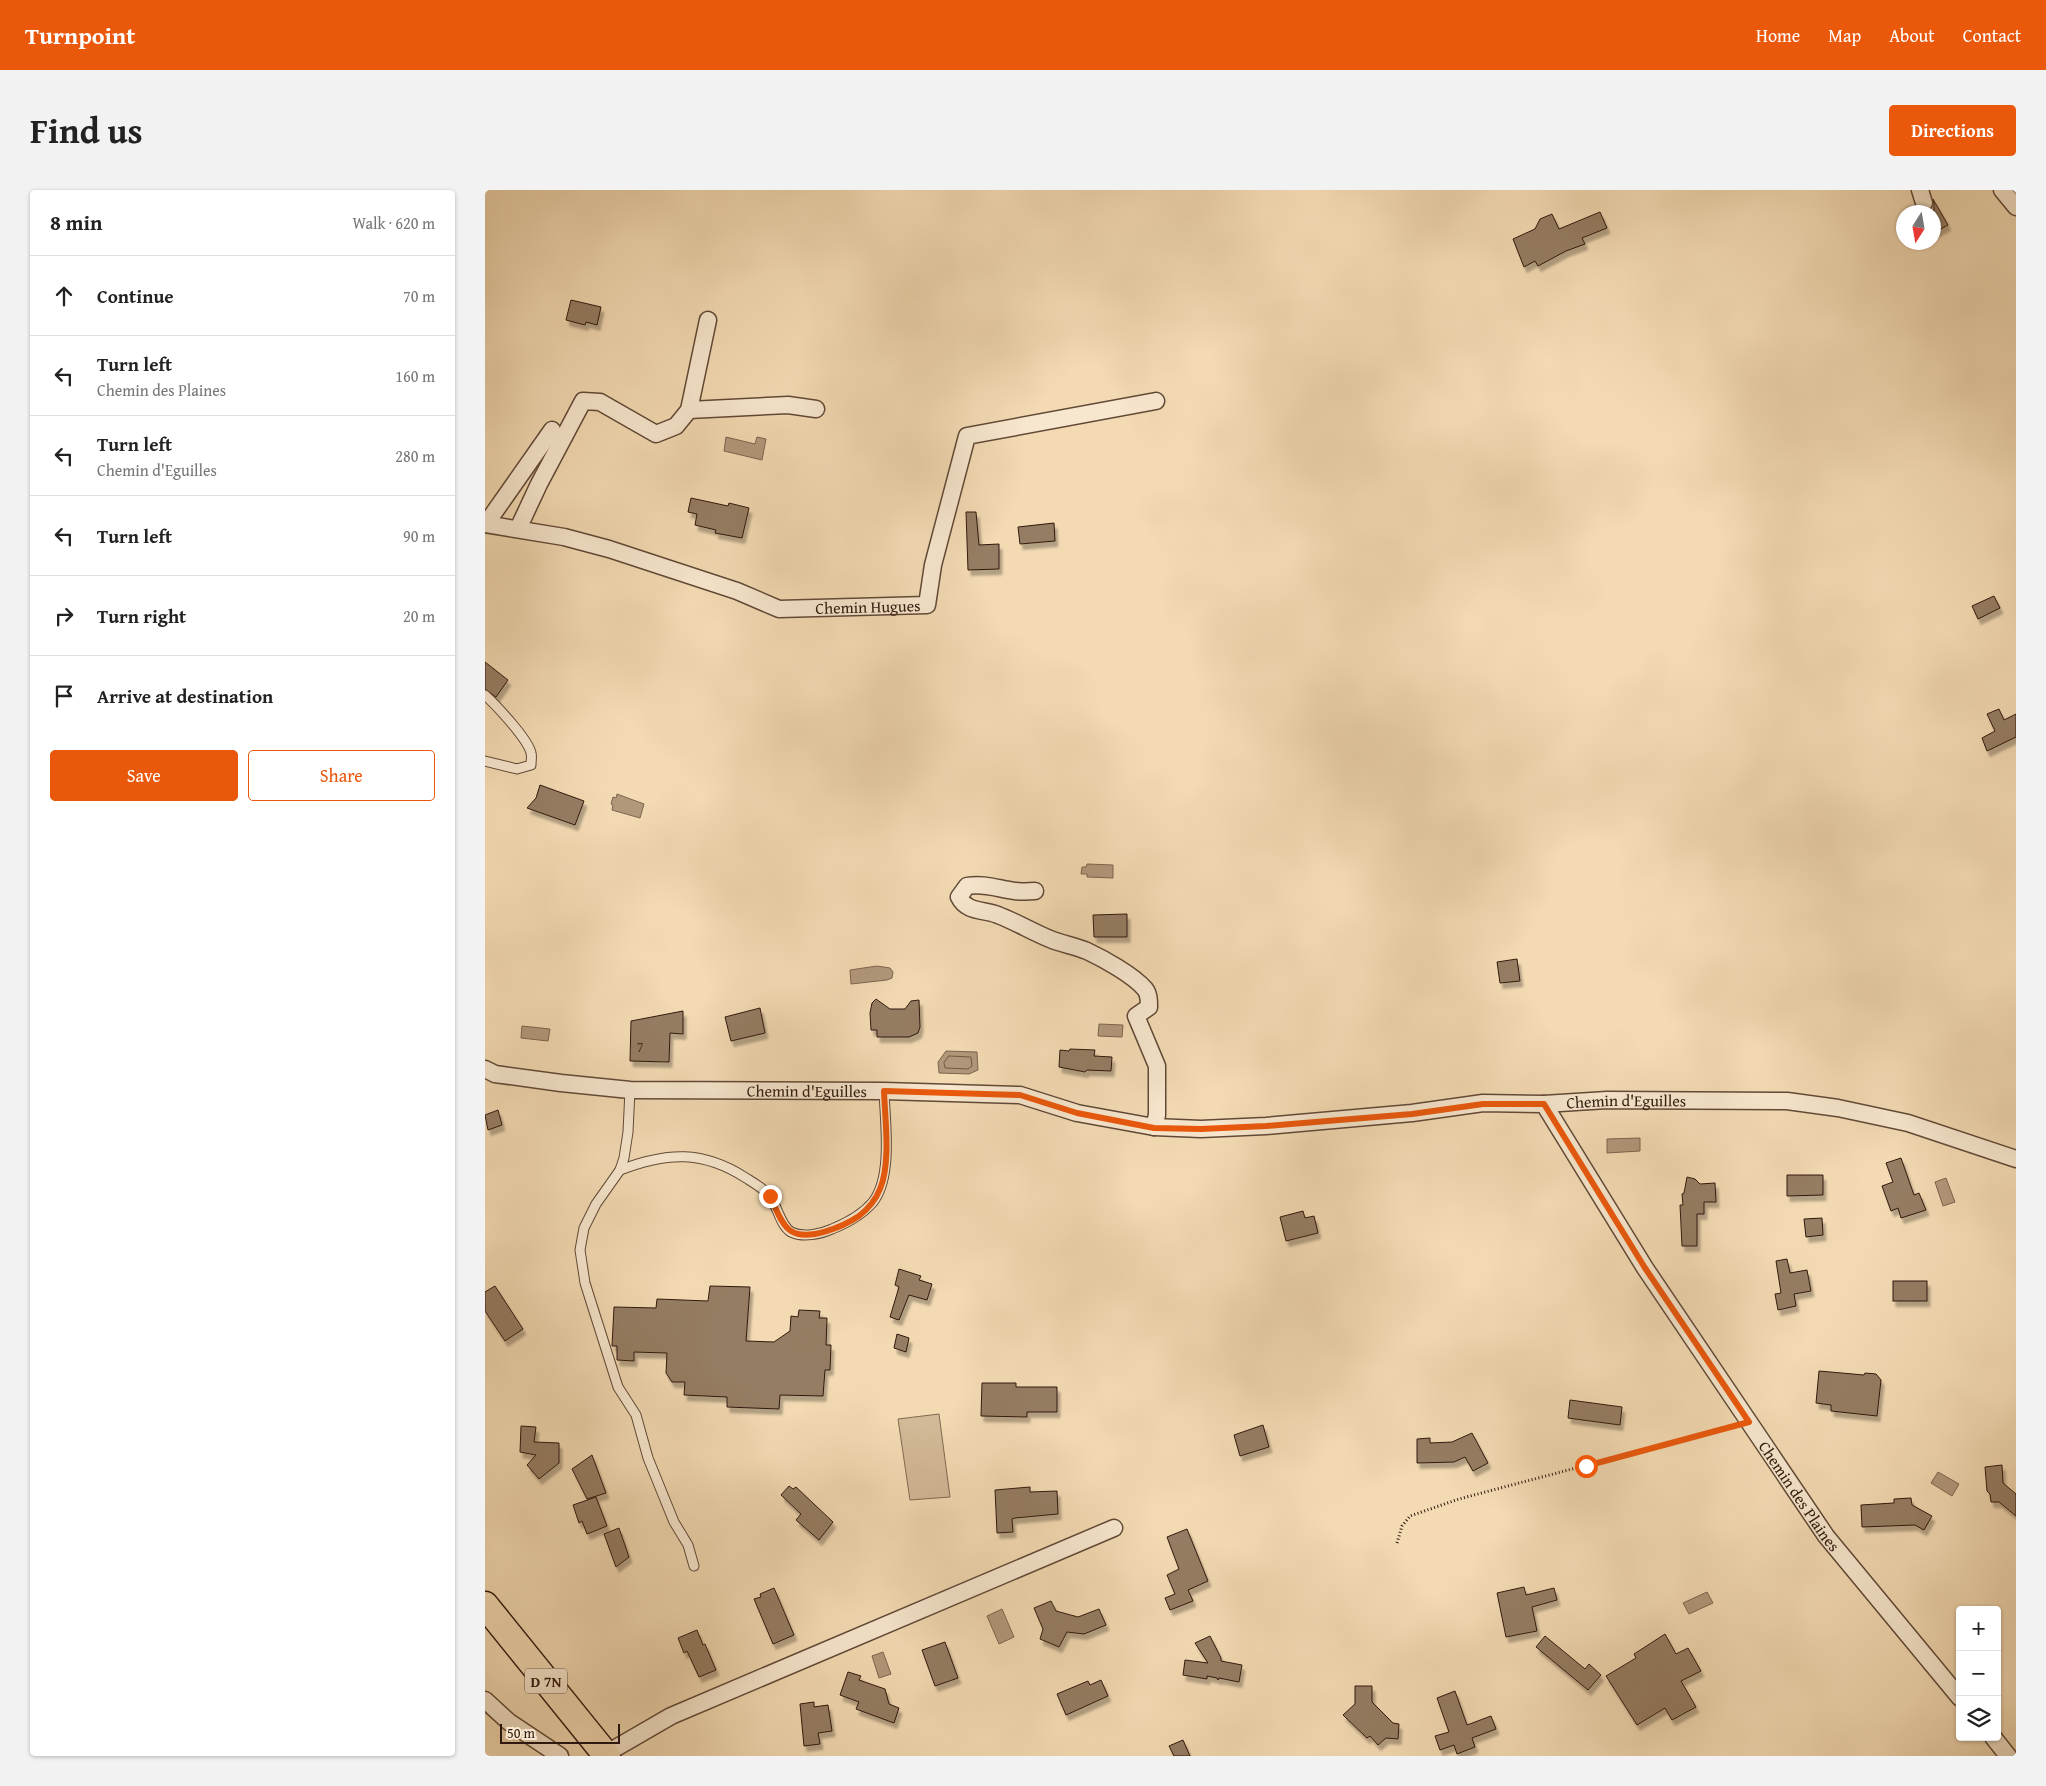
<!DOCTYPE html>
<html lang="en">
<head>
<meta charset="utf-8">
<style>
  :root { --surface:#fff; --page:#f2f2f2; --text:#222; --muted:#767676; --line:#e0e0e0; --accent:#ea580c }
  body { margin:0; font-family:"Gentium Book Plus",serif; background:var(--page); color:var(--text) }
  .controls { position:absolute; right:15px; bottom:15px; display:grid; overflow:hidden; border-radius:5px; box-shadow:0 1px 4px #0004 }
  .controls button { width:45px; height:45px; display:grid; place-items:center; padding:0; border:0; border-bottom:1px solid var(--line); background:var(--surface); color:var(--text); font:25px sans-serif }
  .compass { position:absolute; left:1411px; top:15px; width:45px; height:45px; border-radius:50%; background:var(--surface); box-shadow:0 1px 4px #0004; rotate:191deg }
  .scale { position:absolute; left:15px; bottom:12px; width:120px; box-sizing:border-box; padding-left:5px; border:2px solid #30190e; border-top:0; font-size:14px; line-height:18px; white-space:nowrap; color:#30190e; -webkit-text-stroke:4px #f7e7ce; paint-order:stroke }
  .stop { position:absolute; width:15px; height:15px; margin:-11px; border:4px solid #ea580c; border-radius:50%; background:#fff }
  .stop.end { background:#ea580c; border-color:#fff; box-shadow:0 1px 5px #0008 }
  .list { margin:0; padding:0; list-style:none }
  h2 { display:flex; justify-content:space-between; align-items:center; height:65px; margin:0; padding:0 20px; font-size:21px }
  h2 small { font-size:16px; font-weight:400; color:var(--muted) }
  .list li { display:grid; grid-template-columns:32px 1fr auto; gap:15px; align-items:center; box-sizing:border-box; height:80px; padding:0 20px; border-top:1px solid var(--line) }
  .list b { display:block; font-size:19px; white-space:nowrap }
  .list p { margin:0; font-size:16px; white-space:nowrap; color:var(--muted) }
  .list em { font-size:16px; font-style:normal; color:var(--muted) }
  .actions { display:flex; gap:10px; padding:15px 20px }
  .actions a { flex:1; padding:11px 0; border:1px solid var(--accent); border-radius:5px; text-align:center; font-size:18px; color:var(--accent) }
  .actions .main { background:var(--accent); color:#fff }
  .icon { flex:none; width:28px; height:28px; fill:none; stroke:currentColor; stroke-width:2; stroke-linecap:round; stroke-linejoin:round }
  .map { position:relative; flex:none; width:1531px; height:1566px; overflow:hidden; border-radius:5px }
  header { display:flex; align-items:center; gap:30px; box-sizing:border-box; height:70px; padding:0 25px; background:var(--accent); color:#fff }
  header strong { font-size:24px }
  nav { display:flex; gap:28px; margin-inline-start:auto; font-size:18px }
  .intro { display:flex; align-items:center; justify-content:space-between; box-sizing:border-box; height:120px; padding:0 30px }
  h1 { margin:0; font-size:35px }
  .button { padding:12px 22px; border-radius:5px; background:var(--accent); color:#fff; font-size:18px; font-weight:700 }
  main { display:flex; gap:30px; padding:0 30px }
  aside { flex:1; background:var(--surface); border-radius:5px; box-shadow:0 1px 4px #0004 }
  .map>svg:first-child { display:block }
  .green { fill:#d2b997; stroke:#816952 }
  .water { fill:#b1987b; stroke:#7d654f }
  .lines { fill:none; stroke-linecap:round; stroke-linejoin:round }
  .shore { stroke:#705844; stroke-width:1 }
  .building { fill:#957d64; stroke:#30190e; filter:url(#shadow) }
  .lane-casing { stroke:#614937; stroke-width:11 }
  .street-casing { stroke:#614937; stroke-width:19 }
  .primary-casing { stroke:#30190e; stroke-width:29 }
  .path { stroke:#30190e; stroke-width:3; stroke-dasharray:1 2.5; stroke-linecap:butt }
  .lane { stroke:#f7e7ce; stroke-width:9 }
  .street { stroke:#f7e7ce; stroke-width:16 }
  .primary { stroke:#f3dab3; stroke-width:26 }
  .route { stroke:#ea580c; stroke-width:6 }
  .labels { text-anchor:middle; dominant-baseline:central; stroke-width:4; stroke-linejoin:round; paint-order:stroke }
  .number-label { font-size:14px; fill:#493224 }
  .shield { fill:#f7e7ce; stroke:#6c5748; stroke-width:1 }
  .shield-label { font-size:15px; font-weight:bold; fill:#30190e }
  .street-label { font-size:16px; fill:#30190e; stroke:#f7e7ce }
</style>
</head>
<body>
<header>
<strong>Turnpoint</strong>
<nav><a>Home</a><a>Map</a><a>About</a><a>Contact</a></nav>
</header>
<div class="intro"><h1>Find us</h1><a class="button">Directions</a></div>
<main>
<aside>
<h2>8 min<small>Walk · 620 m</small></h2>
<ul class="list">
<li><svg class="icon" aria-label="ahead" viewBox="0 0 24 24"><path d="M12 20V5M6 11l6-6 6 6"/></svg><div><b>Continue</b></div><em>70 m</em></li>
<li><svg class="icon" aria-label="left" viewBox="0 0 24 24"><path d="M17 20v-9H6M10 6l-5 5 5 5"/></svg><div><b>Turn left</b><p>Chemin des Plaines</p></div><em>160 m</em></li>
<li><svg class="icon" aria-label="left" viewBox="0 0 24 24"><path d="M17 20v-9H6M10 6l-5 5 5 5"/></svg><div><b>Turn left</b><p>Chemin d'Eguilles</p></div><em>280 m</em></li>
<li><svg class="icon" aria-label="left" viewBox="0 0 24 24"><path d="M17 20v-9H6M10 6l-5 5 5 5"/></svg><div><b>Turn left</b></div><em>90 m</em></li>
<li><svg class="icon" aria-label="right" viewBox="0 0 24 24"><path d="M7 20v-9h11M14 6l5 5-5 5"/></svg><div><b>Turn right</b></div><em>20 m</em></li>
<li><svg class="icon" aria-label="arrive" viewBox="0 0 24 24"><path d="M6 21V4h12l-3 4 3 4H6"/></svg><div><b>Arrive at destination</b></div></li>
</ul>
<div class="actions"><a class="main">Save</a><a>Share</a></div>
</aside>
<div class="map">
<svg width="1531" height="1566" viewBox="0 0 1531 1566">
  <defs>
    <filter id="shadow"><feDropShadow dx="3" dy="5.5" stdDeviation="1" flood-color="#0004"/></filter>
  </defs>
  <rect width="100%" height="100%" fill="#f3dab3"/>
  <filter id="stains"><feTurbulence type="fractalNoise" baseFrequency=".004" numOctaves="4"/><feColorMatrix values="0 0 0 0 .2 0 0 0 0 .09 0 0 0 0 .02 0 0 0 .5 -.17"/></filter>
  <radialGradient id="worn" r=".72"><stop offset=".6" stop-color="#630" stop-opacity="0"/><stop offset="1" stop-color="#630" stop-opacity=".3"/></radialGradient>
  <!-- green -->
  <polygon class="green" points="454,1224 465,1307 425,1310 413,1229"/>
  <!-- water -->
  <g class="water">
    <polygon points="241,247 270,254 272,247 281,249 277,270 239,261"/>
    <polygon points="132,604 159,614 155,628 127,620 128,615 126,614 128,607 131,608"/>
    <polygon points="602,674 628,675 628,688 602,687 602,684 596,684 597,677 601,677"/>
    <polygon points="392,776 405,778 408,782 407,788 402,790 366,794 365,780"/>
    <polygon points="614,834 638,835 637,847 613,846"/>
    <polygon points="37,836 65,839 63,851 36,848"/>
    <polygon points="461,861 492,862 493,880 484,884 454,883 453,872"/>
    <polygon points="1155,948 1155,961 1122,963 1122,949"/>
    <polygon points="1461,988 1470,1012 1458,1016 1450,992"/>
    <polygon points="1453,1282 1474,1294 1467,1306 1446,1293"/>
    <polygon points="1222,1402 1228,1413 1204,1424 1198,1413"/>
    <polygon points="517,1419 529,1447 514,1454 502,1426"/>
    <polygon points="398,1462 406,1484 394,1488 387,1466"/>
  </g>
  <g class="lines">
    <!-- shore -->
    <polygon class="shore" points="464,866 486,867 487,876 483,879 460,878 459,873"/>
  </g>
  <!-- building -->
  <g class="building">
    <polygon points="1448,9 1463,35 1448,43 1449,15"/>
    <polygon points="1115,22 1122,38 1097,48 1100,54 1081,61 1053,76 1050,71 1039,77 1028,49 1050,39 1055,29 1067,24 1074,39"/>
    <polygon points="86,110 116,117 112,135 101,132 100,135 81,130"/>
    <polygon points="206,308 243,316 244,313 264,318 257,348 230,343 231,340 210,335 212,324 203,322"/>
    <polygon points="481,322 491,322 494,355 514,354 514,379 483,380"/>
    <polygon points="569,333 570,351 535,354 533,337"/>
    <polygon points="1509,406 1515,418 1493,429 1487,416"/>
    <polygon points="0,472 23,490 11,507 0,499"/>
    <polygon points="1514,519 1519,530 1531,524 1531,547 1502,561 1497,548 1510,541 1502,524"/>
    <polygon points="55,595 99,611 90,635 42,618 51,608"/>
    <polygon points="642,724 642,747 609,747 608,725"/>
    <polygon points="1032,769 1035,791 1015,793 1012,772"/>
    <polygon points="391,809 405,819 420,819 426,811 434,810 435,837 433,843 424,847 392,847 392,840 386,840 385,823 387,813"/>
    <polygon points="275,818 280,843 246,851 240,827"/>
    <polygon points="198,821 198,844 185,843 184,872 145,871 146,831"/>
    <polygon points="585,859 610,860 609,866 627,867 626,881 602,880 600,882 574,877 575,860 584,861"/>
    <polygon points="13,920 17,935 3,940 0,925"/>
    <polygon points="1416,968 1429,1005 1434,1003 1441,1020 1416,1028 1413,1018 1406,1021 1397,996 1408,992 1401,973"/>
    <polygon points="1302,985 1338,985 1338,1005 1302,1006"/>
    <polygon points="1202,987 1210,989 1215,994 1230,993 1231,1012 1219,1012 1219,1024 1212,1024 1212,1056 1197,1056 1195,1015 1198,1015 1197,1004 1199,1003"/>
    <polygon points="818,1021 820,1028 829,1026 833,1043 801,1051 795,1027"/>
    <polygon points="1337,1028 1338,1045 1321,1047 1319,1029"/>
    <polygon points="1302,1069 1305,1083 1322,1080 1326,1101 1309,1104 1311,1116 1293,1120 1290,1104 1296,1103 1291,1071"/>
    <polygon points="414,1079 436,1086 434,1090 447,1094 442,1110 424,1105 414,1130 405,1127 414,1097 410,1095"/>
    <rect x="1408" y="1091" width="34" height="20"/>
    <polygon points="10,1096 38,1139 20,1151 0,1121 0,1102"/>
    <polygon points="225,1096 265,1097 261,1151 289,1152 305,1141 306,1126 313,1127 314,1120 335,1121 334,1128 342,1128 341,1155 346,1155 345,1180 340,1180 338,1206 295,1205 294,1219 242,1217 242,1207 199,1205 200,1192 187,1192 181,1183 182,1163 149,1162 149,1171 132,1170 132,1156 127,1156 129,1117 171,1118 172,1109 223,1111"/>
    <polygon points="412,1144 424,1148 421,1162 409,1158"/>
    <polygon points="1334,1181 1379,1185 1380,1183 1391,1184 1396,1190 1392,1226 1346,1221 1346,1215 1331,1213"/>
    <polygon points="497,1193 531,1193 531,1197 572,1197 572,1222 542,1222 542,1227 496,1226"/>
    <polygon points="1085,1210 1137,1217 1135,1235 1083,1228"/>
    <polygon points="778,1235 784,1257 755,1266 749,1245"/>
    <polygon points="36,1236 51,1237 49,1252 74,1253 74,1273 54,1289 42,1275 51,1265 35,1262"/>
    <polygon points="987,1243 1003,1273 988,1281 980,1267 969,1272 932,1273 932,1249 945,1248 945,1253 967,1252"/>
    <polygon points="107,1265 121,1303 102,1309 87,1279"/>
    <polygon points="1517,1275 1518,1293 1531,1304 1531,1326 1514,1312 1506,1312 1505,1304 1502,1301 1500,1277"/>
    <polygon points="304,1296 308,1299 311,1297 348,1332 334,1350 311,1330 316,1324 296,1305"/>
    <polygon points="545,1297 545,1302 572,1301 573,1324 530,1328 527,1329 528,1342 512,1343 510,1300"/>
    <polygon points="111,1307 122,1336 102,1344 97,1331 94,1333 88,1315"/>
    <polygon points="1426,1308 1427,1315 1447,1326 1439,1340 1430,1335 1377,1337 1376,1315 1409,1313 1409,1309"/>
    <polygon points="134,1338 144,1367 131,1377 119,1344"/>
    <polygon points="702,1339 723,1391 703,1400 708,1411 685,1420 680,1408 690,1404 682,1385 694,1379 682,1347"/>
    <polygon points="1039,1397 1041,1405 1069,1398 1072,1410 1047,1417 1052,1441 1021,1447 1012,1403"/>
    <polygon points="289,1398 309,1445 288,1454 269,1409 276,1407 275,1404"/>
    <polygon points="566,1411 571,1421 593,1427 614,1419 621,1435 599,1444 582,1442 574,1457 555,1449 558,1439 549,1418"/>
    <polygon points="212,1440 218,1455 220,1454 231,1480 214,1487 202,1461 199,1463 193,1448"/>
    <polygon points="1180,1444 1191,1464 1203,1458 1216,1481 1196,1491 1211,1517 1187,1530 1180,1518 1152,1535 1121,1486 1151,1468 1149,1464"/>
    <polygon points="725,1446 736,1468 736,1471 757,1475 754,1492 734,1488 733,1490 732,1488 722,1486 722,1489 698,1485 700,1470 723,1473 710,1453"/>
    <polygon points="1060,1446 1100,1479 1104,1474 1116,1485 1103,1500 1051,1457"/>
    <polygon points="460,1452 473,1488 450,1496 437,1460"/>
    <polygon points="363,1482 376,1486 374,1490 400,1499 404,1514 414,1518 409,1533 371,1519 374,1512 355,1505"/>
    <polygon points="616,1490 623,1506 581,1525 572,1504 603,1491 605,1495"/>
    <polygon points="870,1496 887,1496 887,1512 908,1533 914,1534 913,1549 901,1548 893,1555 885,1546 882,1548 858,1525 870,1514"/>
    <polygon points="970,1501 982,1535 1006,1526 1011,1539 987,1548 990,1557 972,1564 969,1555 955,1560 950,1546 964,1542 952,1508"/>
    <polygon points="329,1512 329,1517 343,1515 347,1541 333,1543 335,1554 319,1556 315,1514"/>
    <polygon points="698,1550 705,1566 689,1566 684,1556"/>
  </g>
  <g class="lines">
    <!-- lane casing -->
    <g class="lane-casing">
      <g id="lane">
        <path d="M0 505C11 515 43 549 46 563 47 566 46 571 46 575L32 579 0 571"/>
        <polyline points="145,900 143,942 139,968 135,980 111,1014 99,1038 95,1060 100,1093 133,1197 151,1225 163,1268 189,1332 203,1355 209,1376"/>
        <path d="M135 980C182 962 218 960 261 988 269 993 280 999 285 1007 293 1017 295 1035 306 1042 318 1048 336 1044 347 1039 362 1033 377 1025 388 1012 408 986 400 932 399 901"/>
      </g>
    </g>
    <!-- street casing -->
    <g class="street-casing">
      <g id="street">
        <polyline points="1435,0 1439,13"/>
        <polyline points="1517,0 1531,17"/>
        <polyline points="204,220 303,215 331,219"/>
        <path id="s1" d="M0 334 79 347 124 359 252 401 294 419 442 415 448 375 482 246 671 211"/>
        <polyline points="1,334 67,240"/>
        <polyline points="33,339 54,294 98,211 115,212 171,244 191,236 204,220 223,130"/>
        <path d="M550 701C544 701 537 702 530 701 514 699 499 693 482 696L474 707C482 723 499 719 513 725 531 732 548 742 565 749 577 754 590 756 602 761 619 769 648 785 660 799 664 804 664 811 664 817L651 826 672 876V925L669 937"/>
        <path id="s2" d="M0 879 10 884 76 893 145 900 399 901 535 905 592 923 669 937 716 939 781 936 927 923 998 913 1059 914 1122 910 1302 911 1353 918 1423 933 1531 969"/>
        <path id="s3" d="M1059 914 1160 1078 1341 1346 1475 1508"/>
        <polyline points="0,1510 24,1532 75,1566"/>
        <polyline points="1508,1547 1523,1566"/>
        <polyline points="117,1566 186,1526 629,1338"/>
      </g>
    </g>
    <!-- primary casing -->
    <g class="primary-casing">
      <polyline id="primary" points="0,1415 122,1566"/>
    </g>
    <!-- path -->
    <polyline class="path" points="912,1353 917,1336 925,1326 974,1309 1249,1236"/>
    <!-- lane -->
    <use href="#lane" class="lane"/>
    <!-- street -->
    <use href="#street" class="street"/>
    <!-- primary -->
    <use href="#primary" class="primary"/>
  </g>
  <g class="lines">
    <!-- route -->
    <path class="route" d="M285 1006C290 1016 296 1035 306 1041 323 1052 359 1036 374 1026 383 1019 391 1009 395 999 406 973 400 929 399 901L535 905 592 923 669 938 716 939 781 936 927 924 998 914H1059L1160 1078 1264 1232 1101 1276"/>
  </g>
  <g class="labels">
    <!-- number labels -->
    <g class="number-label">
      <text x="155" y="857">7</text>
    </g>
    <!-- shield labels -->
    <rect class="shield" x="40" y="1478.5" width="42" height="25" rx="4"/>
    <g class="shield-label">
      <text x="61" y="1491">D 7N</text>
    </g>
    <!-- street labels -->
    <g class="street-label">
      <text stroke="none"><textPath href="#s1" startOffset="396">Chemin Hugues</textPath></text>
      <text stroke="none"><textPath href="#s2" startOffset="324">Chemin d'Eguilles</textPath></text>
      <text stroke="none"><textPath href="#s2" startOffset="1149">Chemin d'Eguilles</textPath></text>
      <text stroke="none"><textPath href="#s3" startOffset="468">Chemin des Plaines</textPath></text>
    </g>
  </g>
  <rect width="100%" height="100%" filter="url(#stains)"/>
  <rect width="100%" height="100%" fill="url(#worn)"/>
</svg>
<div class="controls">
<button>+</button>
<button>−</button>
<button><svg class="icon" aria-label="layers" viewBox="0 0 24 24"><path d="M12 4l9 5-9 5-9-5zM3 14l9 5 9-5"/></svg></button>
</div>
<svg class="compass" viewBox="-18 -18 36 36"><path d="M0-13l5 13h-10z" fill="#e53935"/><path d="M0 13l5-13h-10z" fill="#767676"/></svg>
<div class="scale">50 m</div>
<div class="stop" style="left:1101px;top:1276px"></div>
<div class="stop end" style="left:285px;top:1006px"></div>
</div>
</main>
</body>
</html>
